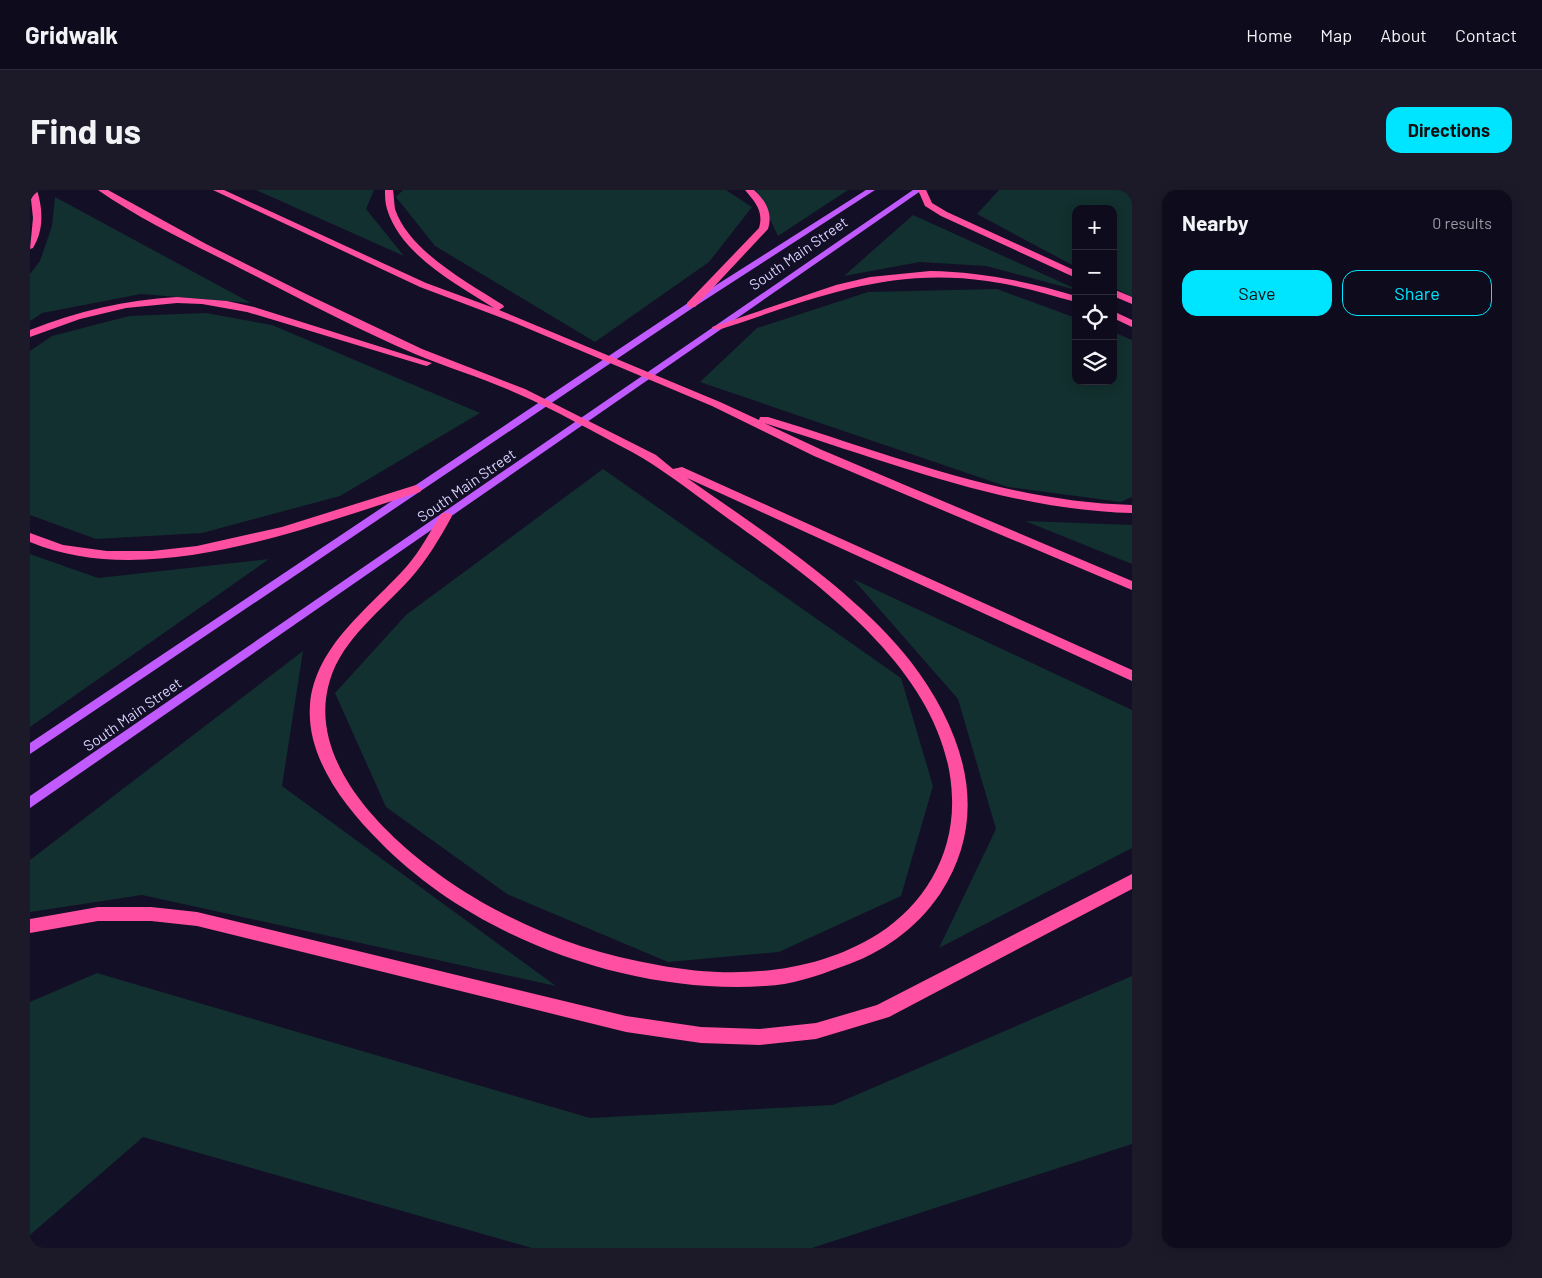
<!DOCTYPE html>
<html lang="en">
<head>
<meta charset="utf-8">
<style>
  :root { --surface:#0e0b1c; --page:#1c1929; --text:#f1f3f6; --muted:#9b9ba3; --line:#2e2b3b; --accent:#00e5ff }
  body { margin:0; font-family:Barlow,sans-serif; background:var(--page); color:var(--text) }
  .controls { position:absolute; right:15px; top:15px; display:grid; overflow:hidden; border-radius:10px; box-shadow:0 2px 12px #0003 }
  .controls button { width:45px; height:45px; display:grid; place-items:center; padding:0; border:0; border-bottom:1px solid var(--line); background:var(--surface); color:var(--text); font:25px sans-serif }
  .list { margin:0; padding:0; list-style:none }
  h2 { display:flex; justify-content:space-between; align-items:center; height:65px; margin:0; padding:0 20px; font-size:21px }
  h2 small { font-size:16px; font-weight:400; color:var(--muted) }
  .actions { display:flex; gap:10px; padding:15px 20px }
  .actions a { flex:1; padding:11px 0; border:1px solid var(--accent); border-radius:15px; text-align:center; font-size:18px; color:var(--accent) }
  .actions .main { background:var(--accent); color:#111 }
  .icon { flex:none; width:28px; height:28px; fill:none; stroke:currentColor; stroke-width:2; stroke-linecap:round; stroke-linejoin:round }
  .map { position:relative; flex:none; width:1102px; height:1058px; overflow:hidden; border-radius:15px }
  header { display:flex; align-items:center; gap:30px; box-sizing:border-box; height:70px; padding:0 25px; background:var(--surface); border-bottom:1px solid var(--line) }
  header strong { font-size:24px }
  nav { display:flex; gap:28px; margin-inline-start:auto; font-size:18px }
  .intro { display:flex; align-items:center; justify-content:space-between; box-sizing:border-box; height:120px; padding:0 30px }
  h1 { margin:0; font-size:35px }
  .button { padding:12px 22px; border-radius:15px; background:var(--accent); color:#111; font-size:18px; font-weight:700 }
  main { display:flex; gap:30px; padding:0 30px }
  aside { flex:1; background:var(--surface); border-radius:15px; box-shadow:0 2px 12px #0003 }
  .map>svg:first-child { display:block }
  .green { fill:#12302f }
  .lines { fill:none; stroke-linecap:round; stroke-linejoin:round }
  .primary { fill:#c25bff; fill-rule:evenodd }
  .motorway { fill:#ff4fa3; fill-rule:evenodd }
  .labels { text-anchor:middle; dominant-baseline:central; stroke-width:4.5; stroke-linejoin:round; paint-order:stroke }
  .street-label { font-size:15px; fill:#d9d4ff; stroke:#130f26 }
</style>
</head>
<body>
<header>
<strong>Gridwalk</strong>
<nav><a>Home</a><a>Map</a><a>About</a><a>Contact</a></nav>
</header>
<div class="intro"><h1>Find us</h1><a class="button">Directions</a></div>
<main>
<div class="map">
<svg width="1102" height="1058" viewBox="0 0 1102 1058">
  <rect width="100%" height="100%" fill="#130f26"/>
  <!-- green -->
  <g class="green">
    <polygon points="226,0 344,0 336,19 374,66"/>
    <polygon points="373,0 696,0 722,17 679,72 565,152 405,56 366,7"/>
    <polygon points="726,0 818,0 748,46"/>
    <polygon points="969,0 1102,0 1102,107 1083,97 1083,19 1046,19 1046,77 947,24"/>
    <polygon points="25,7 221,113 111,104 12,123 0,131 0,84 10,71 22,36"/>
    <polygon points="883,25 1046,99 1046,100 956,76 890,72 814,86"/>
    <polygon points="967,99 1046,128 1046,191 1083,191 1083,142 1102,150 1102,307 1091,312 978,297 670,192 727,138 838,102"/>
    <polygon points="176,123 242,135 450,223 310,306 172,343 66,349 0,325 0,161 22,146 99,126"/>
    <polygon points="573,279 871,488 903,596 871,706 749,762 638,772 477,704 356,617 305,503 376,425"/>
    <polygon points="995,331 1102,335 1102,374"/>
    <polygon points="0,364 68,388 239,369 0,537"/>
    <polygon points="823,389 1102,520 1102,658 909,758 966,639 928,509"/>
    <polygon points="273,461 252,596 526,796 112,705 0,722 0,670"/>
    <polygon points="67,783 560,928 803,915 1102,786 1102,954 782,1058 502,1058 113,947 0,1045 0,812"/>
  </g>
  <g class="lines">
    <!-- primary -->
    <g class="primary">
      <polygon points="836,0 845,0 664,117 0,564 0,553 658,113"/>
      <polygon points="883,0 892,0 0,618 0,606"/>
    </g>
    <!-- motorway -->
    <g class="motorway">
      <path d="M0 0H7C13 20 14 40 3 58L0 59 3 28Z"/>
      <path d="M68 0H78L176 54 276 104 392 159 495 199 626 265 643 279 652 277 1102 480V491L657 288C730 339 827 402 881 472 934 542 962 625 910 704 885 740 852 763 811 777 787 786 761 795 735 796 600 805 443 748 349 651 314 616 276 567 280 515 285 455 341 417 377 376 391 360 400 341 412 323H420L422 326C410 348 397 370 380 389 352 420 313 448 300 490 269 589 398 686 474 724 522 749 575 766 628 775 701 789 783 785 848 744 895 714 924 664 922 608 919 486 790 394 700 330 668 307 636 281 602 262 564 242 525 220 486 203 453 188 418 178 385 164 322 137 261 104 200 73 156 51 108 28 68 0Z"/>
      <path d="M183 0H194L396 93 464 118C426 94 371 65 357 19 355 13 355 6 355 0H363C364 6 364 13 365 19 379 61 437 92 473 115L474 117 469 120 690 212 729 230 730 227H738C857 263 976 312 1102 315V323C975 320 855 270 734 233L792 260 1102 391V400L784 266 682 216 485 133 390 97Z"/>
      <path d="M715 0H724C736 11 743 23 738 39L665 117H657V113L729 38C734 21 725 12 715 0Z"/>
      <polygon points="888,0 896,0 902,13 917,22 1046,81 1046,88 911,26 895,16"/>
      <path d="M900 81C950 82 997 91 1046 106V112C1016 104 988 95 957 91 857 77 783 109 691 139H683L682 137 806 95 840 87Z"/>
      <polygon points="1083,99 1102,107 1102,114 1083,106"/>
      <path d="M147 107 197 111 224 117 402 173 397 176 393 175 217 122 172 114 147 113 96 118 50 129 0 147V140C48 121 95 110 147 107Z"/>
      <polygon points="1083,121 1102,130 1102,137 1083,128"/>
      <path d="M386 295 392 299 390 302C275 338 118 401 0 352V343L33 355 77 361H122L167 356 252 337Z"/>
      <polygon points="1102,684 1102,699 859,827 786,849 730,855 671,853 596,842 167,736 121,731 68,731 0,743 0,729 68,717 121,717 167,722 596,826 671,837 730,839 786,833 847,815"/>
    </g>
  </g>
  <g class="labels">
    <!-- street labels -->
    <g class="street-label">
      <text transform="translate(768 63) rotate(-35)">South Main Street</text>
      <text transform="translate(436 295) rotate(-35)">South Main Street</text>
      <text transform="translate(102 524) rotate(-35)">South Main Street</text>
    </g>
  </g>
</svg>
<div class="controls">
<button>+</button>
<button>−</button>
<button><svg class="icon" aria-label="locate" viewBox="0 0 24 24"><circle cx="12" cy="12" r="6"/><path d="M12 2v4M12 18v4M2 12h4M18 12h4"/></svg></button>
<button><svg class="icon" aria-label="layers" viewBox="0 0 24 24"><path d="M12 4l9 5-9 5-9-5zM3 14l9 5 9-5"/></svg></button>
</div>
</div>
<aside>
<h2>Nearby<small>0 results</small></h2>
<ul class="list">
</ul>
<div class="actions"><a class="main">Save</a><a>Share</a></div>
</aside>
</main>
</body>
</html>
